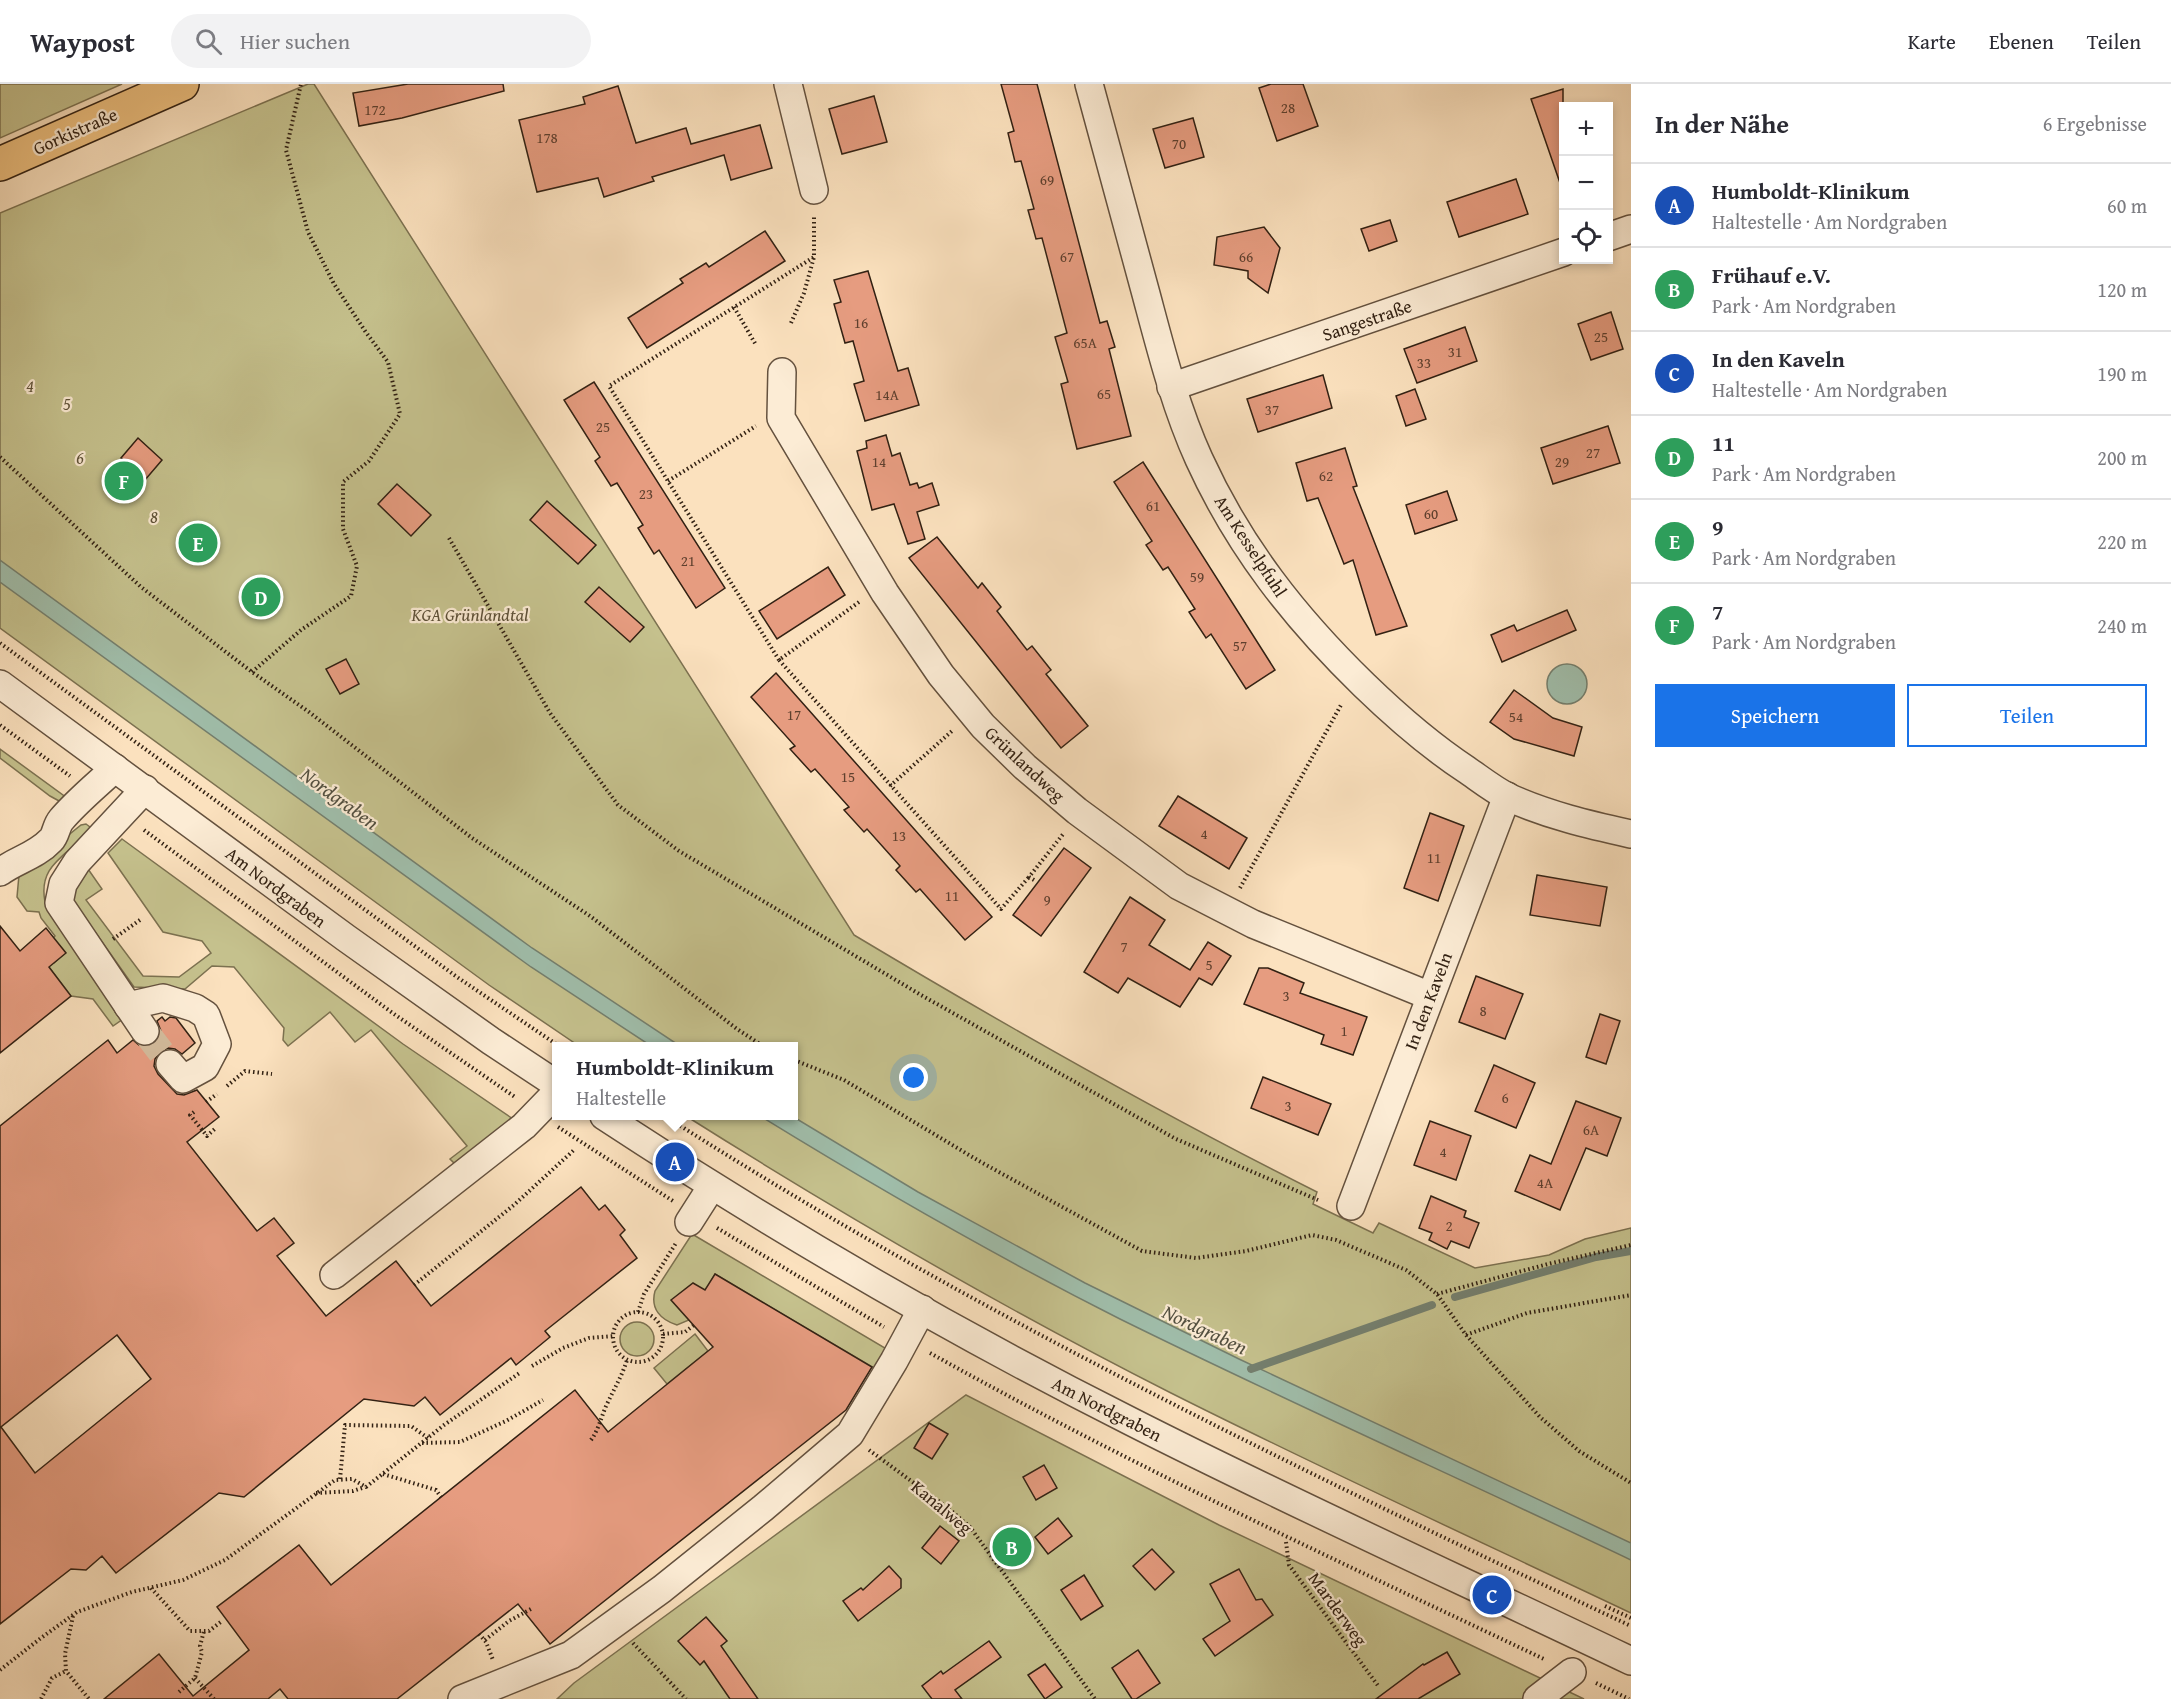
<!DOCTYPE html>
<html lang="de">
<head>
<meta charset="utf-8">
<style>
  :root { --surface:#fff; --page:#f2f2f3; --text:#2b2b33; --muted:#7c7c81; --line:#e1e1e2; --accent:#1a73e8 }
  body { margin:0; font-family:"Gentium Book Plus",serif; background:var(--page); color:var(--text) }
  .controls { position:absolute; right:18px; top:18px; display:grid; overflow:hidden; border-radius:0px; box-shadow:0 3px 9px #0003 }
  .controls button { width:54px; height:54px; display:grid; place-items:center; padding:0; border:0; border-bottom:2px solid var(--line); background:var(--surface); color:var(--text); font:30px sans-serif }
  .you { position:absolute; left:914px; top:994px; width:21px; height:21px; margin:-15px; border:4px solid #fff; border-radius:50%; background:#1a73e8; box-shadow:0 0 0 9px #1a73e833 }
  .badge { display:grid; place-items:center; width:39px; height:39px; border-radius:50%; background:var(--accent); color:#fff; font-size:20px; font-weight:700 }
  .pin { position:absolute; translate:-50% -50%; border:3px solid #fff; box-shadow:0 2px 6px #0006 }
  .popup { position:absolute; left:552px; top:958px; width:246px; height:78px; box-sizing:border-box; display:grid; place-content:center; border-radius:0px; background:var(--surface); filter:drop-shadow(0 2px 4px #0005); font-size:20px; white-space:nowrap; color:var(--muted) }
  .popup b { font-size:22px; color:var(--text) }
  .popup::after { content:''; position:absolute; left:50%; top:100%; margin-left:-12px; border:12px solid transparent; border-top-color:var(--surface) }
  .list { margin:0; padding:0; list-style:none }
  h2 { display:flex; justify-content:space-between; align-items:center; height:78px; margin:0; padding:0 24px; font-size:26px }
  h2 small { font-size:20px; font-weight:400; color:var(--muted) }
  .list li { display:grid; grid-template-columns:39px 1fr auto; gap:18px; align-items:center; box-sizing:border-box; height:84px; padding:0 24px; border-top:2px solid var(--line) }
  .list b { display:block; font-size:22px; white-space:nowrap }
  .list p { margin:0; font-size:20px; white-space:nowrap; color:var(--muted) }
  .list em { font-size:20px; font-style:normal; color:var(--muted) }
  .actions { display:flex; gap:12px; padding:18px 24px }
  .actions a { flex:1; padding:14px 0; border:2px solid var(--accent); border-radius:0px; text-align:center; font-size:21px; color:var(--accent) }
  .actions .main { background:var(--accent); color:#fff }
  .icon { flex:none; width:33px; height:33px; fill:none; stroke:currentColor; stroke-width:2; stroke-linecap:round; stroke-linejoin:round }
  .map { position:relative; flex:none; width:1631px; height:1615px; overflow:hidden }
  header { display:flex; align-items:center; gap:36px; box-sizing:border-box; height:84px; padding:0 30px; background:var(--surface); border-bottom:2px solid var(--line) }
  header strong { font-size:28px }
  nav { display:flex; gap:33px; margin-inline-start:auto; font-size:21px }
  .search { width:420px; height:54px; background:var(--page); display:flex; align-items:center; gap:15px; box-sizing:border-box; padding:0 21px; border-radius:33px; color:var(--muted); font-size:22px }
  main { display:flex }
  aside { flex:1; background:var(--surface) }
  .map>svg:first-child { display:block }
  .green { fill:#c5c18d; stroke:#7c7150; stroke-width:1.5 }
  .water { fill:#a0beab; stroke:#747f6e; stroke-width:1.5 }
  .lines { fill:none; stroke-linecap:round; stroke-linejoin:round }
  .stream { stroke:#747f6e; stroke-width:8 }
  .building { fill:#e69c80; stroke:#322113; stroke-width:1.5; fill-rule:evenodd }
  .minor-tunnel { stroke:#d3bb9c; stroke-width:27; stroke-dasharray:27 14; stroke-linecap:butt }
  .minor-casing { stroke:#64513e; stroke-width:30 }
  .major-casing { stroke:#322113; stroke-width:36 }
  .path { stroke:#322113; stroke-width:4; stroke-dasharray:1.5 3; stroke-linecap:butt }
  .minor { stroke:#fcecd5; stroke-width:27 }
  .major { stroke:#eec07f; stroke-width:33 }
  .labels { text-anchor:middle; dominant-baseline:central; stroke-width:4.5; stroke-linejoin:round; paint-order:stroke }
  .number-label { font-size:15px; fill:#5f402e }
  .street-label { font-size:18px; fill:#322113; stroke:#fcecd5 }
  .park-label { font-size:18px; font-style:italic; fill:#5e5138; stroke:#fcecd5 }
  .water-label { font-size:20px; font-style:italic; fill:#535041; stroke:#fcecd5 }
</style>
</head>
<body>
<header>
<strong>Waypost</strong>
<div class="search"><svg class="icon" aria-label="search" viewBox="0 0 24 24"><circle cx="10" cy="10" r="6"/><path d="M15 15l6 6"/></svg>Hier suchen</div>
<nav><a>Karte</a><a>Ebenen</a><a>Teilen</a></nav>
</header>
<main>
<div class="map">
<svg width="1631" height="1615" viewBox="0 0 1631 1615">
  <rect width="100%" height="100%" fill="#fbe1be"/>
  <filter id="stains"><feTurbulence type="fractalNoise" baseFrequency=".00333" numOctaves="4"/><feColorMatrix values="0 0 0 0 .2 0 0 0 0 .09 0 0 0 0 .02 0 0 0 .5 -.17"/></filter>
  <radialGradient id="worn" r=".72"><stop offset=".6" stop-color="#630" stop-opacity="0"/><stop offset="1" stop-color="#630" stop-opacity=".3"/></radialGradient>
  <!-- green -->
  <g class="green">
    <polygon points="0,0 122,0 0,54"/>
    <path d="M308 0H314L854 851C1006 942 1159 1029 1317 1108L1313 1120 1373 1149 1379 1139 1475 1184 1549 1171 1585 1155 1631 1144V1529C1477 1456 1322 1385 1171 1309 1005 1225 843 1131 686 1032H794V962H579L489 901 0 544V129Z"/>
    <polygon points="0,665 67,714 61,718 50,712 0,674"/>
    <path d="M86 740 90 743C88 750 84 754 78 758 57 777 39 787 45 818L123 935 113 942 93 915 71 912 45 878 49 874 54 879 65 869 53 854 55 852 41 834 39 828 27 827 17 813 19 791 81 741Z"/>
    <polygon points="122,755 403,960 513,1035 455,1080 450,1075 467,1062 371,946 355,958 330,928 288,962 283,956 284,944 234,883 212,882 185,905 134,903 73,817 75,798 88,785 102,805 86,816 143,892 179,893 211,869 202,857 163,848 108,769"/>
    <path d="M692 1150 890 1267 879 1287 715 1190 689 1236 677 1241C661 1236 650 1225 655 1207Z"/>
    <circle cx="637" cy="1255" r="17"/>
    <polygon points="695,1250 708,1267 667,1300 654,1284"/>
    <polygon points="966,1311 1219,1441 1584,1615 557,1615 574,1599"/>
  </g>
  <!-- water -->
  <g class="water">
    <polygon points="0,476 532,864 680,962 651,962 531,883 0,498"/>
    <circle cx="1567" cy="600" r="20"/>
    <path d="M760 1032H792L918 1108 1085 1199 1239 1275 1631 1459V1476C1461 1395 1288 1318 1120 1235 997 1173 877 1104 760 1032Z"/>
  </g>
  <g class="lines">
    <!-- stream -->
    <g class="stream">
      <polyline points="1455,1213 1596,1173 1631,1167"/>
      <polyline points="1251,1285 1432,1221"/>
    </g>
  </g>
  <!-- building -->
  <g class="building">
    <polygon points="408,0 503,0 504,7 402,34 359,42 353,9"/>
    <polygon points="1001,0 1037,0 1100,239 1107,237 1115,263 1109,265 1131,352 1077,365 1061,300 1068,298 1055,253 1067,249 1042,154 1036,155 1028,126 1034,125 1021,77 1015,78 1008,49 1014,47"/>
    <polygon points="1271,0 1303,0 1318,42 1277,57 1259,4"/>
    <polygon points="618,2 636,59 686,44 691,60 760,41 772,84 731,96 724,71 652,93 654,97 604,113 598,94 537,108 519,36 585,20 583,13"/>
    <polygon points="1563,5 1563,98 1560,99 1531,15"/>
    <polygon points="874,12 887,58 842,70 829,25"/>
    <polygon points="1193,34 1204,73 1165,84 1153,45"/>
    <polygon points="1516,95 1528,130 1459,153 1447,118"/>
    <polygon points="1390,136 1397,157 1369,167 1361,145"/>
    <polygon points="1264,143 1280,164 1268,209 1248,194 1248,187 1214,181 1217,153"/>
    <polygon points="765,147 785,177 647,264 628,234 683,199 680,195 706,179 709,183"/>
    <polygon points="868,187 898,287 908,284 919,321 865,337 854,300 864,297 853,257 845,259 834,220 841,218 834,196"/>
    <polygon points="1611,228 1623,265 1591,276 1578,240"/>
    <polygon points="1465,243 1477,277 1417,299 1404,265"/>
    <polygon points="1323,291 1332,324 1258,348 1247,315"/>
    <polygon points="594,298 725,504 696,524 659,466 654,470 638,444 643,441 617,399 611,402 595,377 600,373 564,316"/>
    <polygon points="1415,305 1426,335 1406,342 1396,312"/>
    <polygon points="1608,342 1620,379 1553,400 1541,364"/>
    <polygon points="886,351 892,372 900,369 910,401 917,399 919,404 932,399 939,421 917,428 925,455 908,460 894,420 872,426 857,367 867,364 866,357"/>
    <polygon points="138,354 162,376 145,396 121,374"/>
    <polygon points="1345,364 1357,402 1353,403 1407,542 1376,551 1353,476 1344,480 1318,414 1307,417 1296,379"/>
    <polygon points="1143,378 1275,586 1246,605 1211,550 1206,554 1189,528 1195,525 1168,483 1163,486 1146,461 1152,457 1114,398"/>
    <polygon points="397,400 431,431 411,452 378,420"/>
    <polygon points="1447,407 1457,436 1415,450 1406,421"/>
    <polygon points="547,417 596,461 578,480 530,436"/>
    <polygon points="937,453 978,504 982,499 1001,523 997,527 1027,566 1032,562 1051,586 1046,590 1088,642 1061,664 909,474"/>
    <polygon points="828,483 845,511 777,555 759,527"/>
    <polygon points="599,503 644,543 630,558 585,518"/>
    <polygon points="1567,526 1576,546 1502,578 1491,551 1514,541 1517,547"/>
    <polygon points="346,575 359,600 340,610 326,585"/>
    <polygon points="776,589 992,833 965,856 920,805 916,808 896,786 900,782 867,745 864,748 844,726 849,723 815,685 811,688 790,665 795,662 751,613"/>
    <polygon points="1514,606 1553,634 1582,643 1574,672 1514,655 1490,638"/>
    <polygon points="1178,712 1247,754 1229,785 1159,742"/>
    <polygon points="1430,729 1464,742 1438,817 1404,804"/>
    <polygon points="1064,764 1091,784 1041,852 1013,831"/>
    <polygon points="1537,791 1607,803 1600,842 1530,831"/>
    <polygon points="1130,813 1165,836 1149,861 1190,886 1208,858 1231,872 1212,901 1199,894 1180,923 1128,894 1118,909 1084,888"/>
    <polygon points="0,842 20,867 46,844 66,869 49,883 71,912 0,969"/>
    <polygon points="1259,884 1268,884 1304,899 1300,909 1367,933 1353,971 1321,960 1324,951 1244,920"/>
    <polygon points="1476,892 1523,910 1505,955 1459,938"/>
    <polygon points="1600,930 1620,937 1606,980 1586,973"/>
    <path d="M162 933 165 937 170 933 176 934 195 959 182 970 175 965 168 964 160 968 155 975 154 982 158 990 177 1010 184 1011 197 1006 219 1033 187 1058 257 1147 274 1134 294 1159 277 1172 326 1232 396 1177 431 1222 581 1103 599 1126 605 1121 625 1146 620 1151 637 1174 545 1247 550 1253 516 1281 511 1274 440 1331 425 1313 414 1322 364 1315 244 1413 219 1409 116 1489 102 1472 86 1486 71 1485 0 1540V1042L108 956 117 969 133 956 139 961 145 963 154 960 159 954 161 947 157 937ZM117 1251 151 1295 35 1389 1 1343Z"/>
    <polygon points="1494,981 1535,999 1516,1044 1475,1027"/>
    <polygon points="1263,993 1331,1020 1318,1051 1251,1024"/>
    <polygon points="1576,1017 1621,1034 1607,1072 1586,1064 1560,1126 1515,1107 1530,1071 1551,1080"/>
    <polygon points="1430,1037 1471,1052 1456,1096 1414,1081"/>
    <polygon points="1431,1112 1466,1127 1464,1133 1479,1139 1469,1164 1451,1157 1447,1165 1429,1156 1432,1149 1419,1144"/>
    <polygon points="715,1190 872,1283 846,1326 550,1560 518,1520 397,1615 288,1615 280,1605 268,1615 104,1615 159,1570 193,1612 249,1566 217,1523 299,1461 331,1501 575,1306 608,1348 713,1263 671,1216 693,1199 705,1206"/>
    <polygon points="929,1339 948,1350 932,1375 914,1364"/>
    <polygon points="1044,1381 1057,1404 1036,1416 1023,1393"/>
    <polygon points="1058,1434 1072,1452 1048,1470 1035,1453"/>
    <polygon points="940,1442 959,1457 941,1480 922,1464"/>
    <polygon points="1152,1465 1174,1488 1155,1506 1133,1482"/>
    <polygon points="889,1482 901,1495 901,1504 858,1537 843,1517 861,1504 863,1506"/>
    <polygon points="1239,1485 1256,1516 1262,1515 1273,1531 1215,1572 1203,1555 1230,1537 1210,1500"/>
    <polygon points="1084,1491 1103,1522 1081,1536 1061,1506"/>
    <polygon points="706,1533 727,1557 721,1562 758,1615 730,1615 704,1577 700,1581 678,1557"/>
    <polygon points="989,1557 1001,1573 955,1606 962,1615 932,1615 922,1602 941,1587 943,1590"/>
    <polygon points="1138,1566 1160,1599 1136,1615 1132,1615 1112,1584"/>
    <polygon points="1447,1568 1460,1590 1418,1615 1376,1615 1423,1580 1424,1581"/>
    <polygon points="1045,1580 1062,1603 1045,1615 1028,1591"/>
  </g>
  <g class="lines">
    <!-- minor-tunnel -->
    <polyline class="minor-tunnel" points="145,947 170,980"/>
    <!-- minor casing -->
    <g class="minor-casing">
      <g id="minor">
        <polyline points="788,0 814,106"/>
        <path d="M1089 0C1108 70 1127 140 1146 210 1161 266 1175 322 1199 375 1239 463 1295 534 1364 601 1396 632 1429 661 1467 686 1480 695 1494 706 1508 713 1547 731 1590 741 1631 750"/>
        <polyline points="1608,153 1631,145"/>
        <polyline points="782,288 781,334 885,509 941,591 983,642 1025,683 1077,727 1179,802 1253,840 1430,912"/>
        <polyline points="1171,303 1564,168"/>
        <polyline points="0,600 346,854 491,957 556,1000"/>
        <polyline points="145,705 77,778 63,800 59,819 145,947"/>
        <path d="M0 788C16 776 36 772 51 756 56 751 56 742 61 736 77 717 97 701 115 684"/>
        <polyline points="128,922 163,914 195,924 206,931 217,960 205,983 183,995 170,980"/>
        <path d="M604 1032C773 1143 949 1246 1130 1337 1295 1421 1464 1497 1631 1577"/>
        <polyline points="1351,1122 1507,712"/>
        <polyline points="689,1138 712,1102"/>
        <polyline points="334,1191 524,1042 556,1009"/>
        <polyline points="462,1615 571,1571 662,1505 763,1424 850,1350 894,1277 922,1225"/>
        <polyline points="1537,1615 1572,1588"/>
      </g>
    </g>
    <!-- major casing -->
    <g class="major-casing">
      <polyline id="major" points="0,80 182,0"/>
    </g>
    <!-- path -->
    <g class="path">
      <polyline points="734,223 756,261"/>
      <polyline points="791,239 804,209 814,173 814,133"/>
      <polyline points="0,373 141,503 252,588 309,628 472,754 590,832 737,945 763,962"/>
      <polyline points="668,397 756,342"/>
      <polyline points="449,454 550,629 618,721 679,767 921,911 1176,1055 1318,1116"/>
      <polyline points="859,518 779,576 1001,825 1029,793"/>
      <polyline points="0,559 457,893 559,962"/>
      <polyline points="779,576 609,302 814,173"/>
      <polyline points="252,588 301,546 351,512 357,482 343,445 343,398 369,377 400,330 388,278 365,247 334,200 308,148 286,66 301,0"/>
      <polyline points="0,641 70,692"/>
      <polyline points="890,702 952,647"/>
      <polyline points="144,746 394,930 515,1013"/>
      <polyline points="1034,796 1029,793 1064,749"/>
      <polyline points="1240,804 1341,621"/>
      <polyline points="113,855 140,836"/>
      <polyline points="794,976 844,996 979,1077 1142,1167 1196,1174 1246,1167 1312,1151 1336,1156 1406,1186 1437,1210 1466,1251 1540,1333 1579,1367 1631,1399"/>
      <polyline points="227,1002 245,987 272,990"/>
      <polyline points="206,1018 217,1010"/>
      <polyline points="194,1028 190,1031 207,1052 216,1044"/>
      <path d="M665 1032C972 1229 1301 1387 1631 1542"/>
      <polyline points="558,1043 673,1117"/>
      <polyline points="717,1144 884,1243"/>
      <polyline points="414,1201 514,1121 575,1065"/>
      <polyline points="1437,1210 1548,1180 1631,1161"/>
      <polyline points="638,1228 644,1210 676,1159"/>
      <circle cx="638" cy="1253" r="25"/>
      <polyline points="663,1250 685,1248 694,1241"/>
      <polyline points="1466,1251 1527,1229 1631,1211"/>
      <path d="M930 1269C1130 1381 1338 1477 1546 1576"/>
      <polyline points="532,1282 563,1264 589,1254 614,1252"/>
      <path d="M591 1356C599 1345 601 1333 607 1320 614 1305 622 1292 627 1276"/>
      <polyline points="422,1359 460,1358 506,1337 543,1316"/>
      <polyline points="869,1366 948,1424 970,1443 1095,1615"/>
      <polyline points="383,1390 436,1406 441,1413"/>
      <polyline points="340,1395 345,1341 411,1342 428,1354"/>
      <polyline points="316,1409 353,1407 365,1403"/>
      <polyline points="1286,1458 1289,1481 1379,1603"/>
      <polyline points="151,1504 190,1547 209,1547 222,1537"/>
      <polyline points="1605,1522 1631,1534"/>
      <polyline points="73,1532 65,1570 66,1587 89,1615"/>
      <polyline points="479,1550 486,1558 493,1576"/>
      <polyline points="485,1556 509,1537 531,1525"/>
      <polyline points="633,1559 686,1615"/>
      <polyline points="0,1586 41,1554 77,1528 132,1508 183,1496 225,1476 335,1396 352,1395 366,1403 444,1341 521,1288"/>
      <polyline points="195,1594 214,1615"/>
      <polyline points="1596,1599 1629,1615"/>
      <polyline points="179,1608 195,1594 202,1568 200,1562 204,1547"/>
      <polyline points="41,1615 52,1594 66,1587"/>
    </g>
    <!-- minor -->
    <use href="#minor" class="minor"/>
    <!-- major -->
    <use href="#major" class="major"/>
  </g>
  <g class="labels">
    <!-- number labels -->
    <g class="number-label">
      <text x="1288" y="23">28</text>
      <text x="375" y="25">172</text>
      <text x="547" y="53">178</text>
      <text x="1179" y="59">70</text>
      <text x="1047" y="95">69</text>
      <text x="1067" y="172">67</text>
      <text x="1246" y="172">66</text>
      <text x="861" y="238">16</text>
      <text x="1601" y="252">25</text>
      <text x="1085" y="258">65A</text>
      <text x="1455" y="267">31</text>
      <text x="1424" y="278">33</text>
      <text x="1104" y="309">65</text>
      <text x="887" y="310">14A</text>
      <text x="1272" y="325">37</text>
      <text x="603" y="342">25</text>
      <text x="1593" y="368">27</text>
      <text x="879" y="377">14</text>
      <text x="1562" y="377">29</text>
      <text x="1326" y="391">62</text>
      <text x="646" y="409">23</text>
      <text x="1153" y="421">61</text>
      <text x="1431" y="429">60</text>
      <text x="688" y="476">21</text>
      <text x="1197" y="492">59</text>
      <text x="1240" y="561">57</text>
      <text x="794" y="630">17</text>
      <text x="1516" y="632">54</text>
      <text x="848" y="692">15</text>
      <text x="1204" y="749">4</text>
      <text x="899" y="751">13</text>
      <text x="1434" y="773">11</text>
      <text x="952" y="811">11</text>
      <text x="1047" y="815">9</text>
      <text x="1124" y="862">7</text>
      <text x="1209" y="880">5</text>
      <text x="1286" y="911">3</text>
      <text x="1483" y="926">8</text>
      <text x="1344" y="946">1</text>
      <text x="1505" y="1013">6</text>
      <text x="1288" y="1021">3</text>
      <text x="1591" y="1045">6A</text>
      <text x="1443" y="1067">4</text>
      <text x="1545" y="1098">4A</text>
      <text x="1449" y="1141">2</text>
    </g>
    <!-- street labels -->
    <g class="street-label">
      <text transform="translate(75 47) rotate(-24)">Gorkistraße</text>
      <text transform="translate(1367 236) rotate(-19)">Sangestraße</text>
      <text transform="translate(1251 462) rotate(57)">Am Kesselpfuhl</text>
      <text transform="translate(1025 680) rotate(43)">Grünlandweg</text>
      <text transform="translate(276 803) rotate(37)">Am Nordgraben</text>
      <text transform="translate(1428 917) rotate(-69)">In den Kaveln</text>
      <text transform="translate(1107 1325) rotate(27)">Am Nordgraben</text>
      <text transform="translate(942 1423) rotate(40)">Kanalweg</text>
      <text transform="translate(1338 1525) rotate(54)">Marderweg</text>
    </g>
    <!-- park labels -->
    <g class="park-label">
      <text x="30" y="301">4</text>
      <text x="67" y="319">5</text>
      <text x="80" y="373">6</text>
      <text x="154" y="432">8</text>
      <text x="470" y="530">KGA Grünlandtal</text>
    </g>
    <!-- water labels -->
    <g class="water-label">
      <text transform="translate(340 714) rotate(36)">Nordgraben</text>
      <text transform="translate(1205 1245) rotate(25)">Nordgraben</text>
    </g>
  </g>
  <rect width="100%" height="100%" filter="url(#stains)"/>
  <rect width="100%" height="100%" fill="url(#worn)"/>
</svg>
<div class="controls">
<button>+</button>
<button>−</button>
<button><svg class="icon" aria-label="locate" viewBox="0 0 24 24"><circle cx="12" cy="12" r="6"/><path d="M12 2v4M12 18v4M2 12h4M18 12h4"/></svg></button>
</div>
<div class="you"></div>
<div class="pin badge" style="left:675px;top:1078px;background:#1a4fb4">A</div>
<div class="popup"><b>Humboldt-Klinikum</b>Haltestelle</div>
<div class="pin badge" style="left:1012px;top:1463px;background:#2e9e5b">B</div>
<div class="pin badge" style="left:1492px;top:1511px;background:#1a4fb4">C</div>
<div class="pin badge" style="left:261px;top:513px;background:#2e9e5b">D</div>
<div class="pin badge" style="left:198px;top:459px;background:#2e9e5b">E</div>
<div class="pin badge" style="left:124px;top:397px;background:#2e9e5b">F</div>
</div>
<aside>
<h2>In der Nähe<small>6 Ergebnisse</small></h2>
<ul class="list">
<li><span class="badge" style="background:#1a4fb4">A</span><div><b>Humboldt-Klinikum</b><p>Haltestelle · Am Nordgraben</p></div><em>60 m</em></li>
<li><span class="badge" style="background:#2e9e5b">B</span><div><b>Frühauf e.V.</b><p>Park · Am Nordgraben</p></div><em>120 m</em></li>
<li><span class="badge" style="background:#1a4fb4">C</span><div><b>In den Kaveln</b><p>Haltestelle · Am Nordgraben</p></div><em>190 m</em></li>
<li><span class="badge" style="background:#2e9e5b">D</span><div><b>11</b><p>Park · Am Nordgraben</p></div><em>200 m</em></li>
<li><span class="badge" style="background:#2e9e5b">E</span><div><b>9</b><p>Park · Am Nordgraben</p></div><em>220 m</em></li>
<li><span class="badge" style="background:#2e9e5b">F</span><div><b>7</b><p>Park · Am Nordgraben</p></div><em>240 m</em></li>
</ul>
<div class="actions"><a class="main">Speichern</a><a>Teilen</a></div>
</aside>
</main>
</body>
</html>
